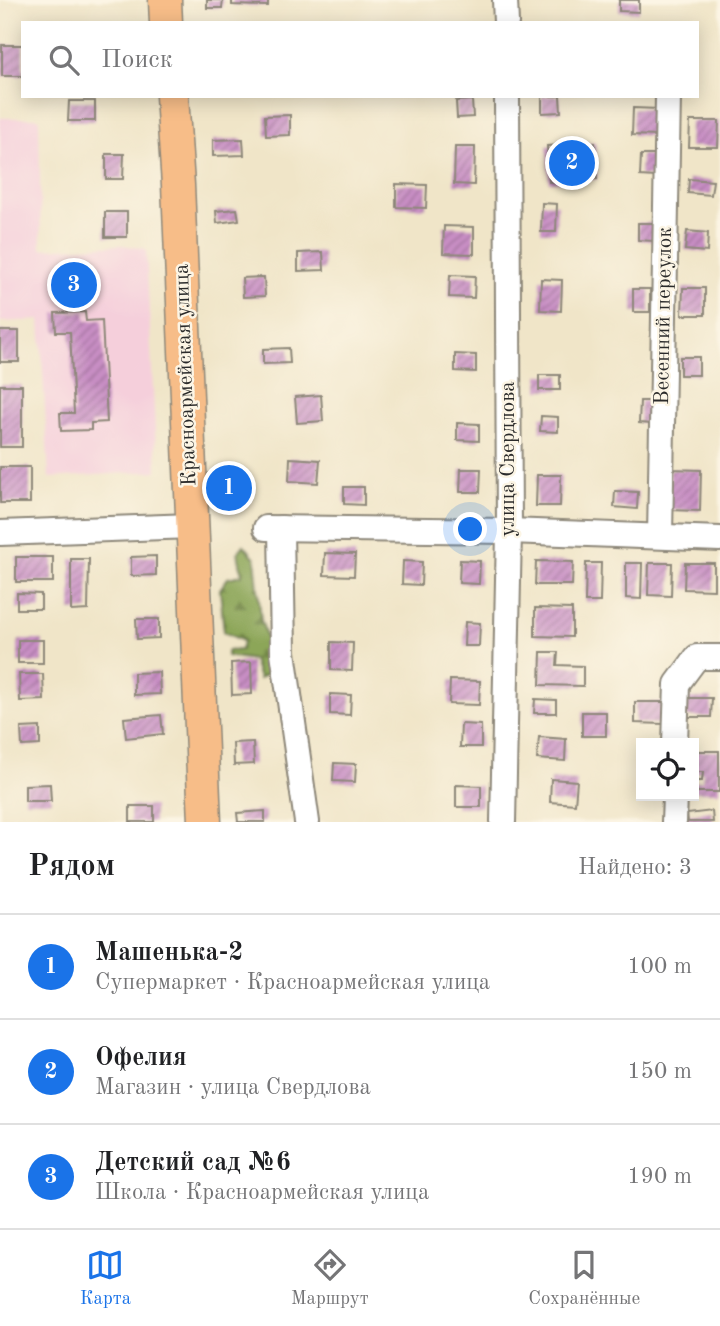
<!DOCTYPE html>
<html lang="ru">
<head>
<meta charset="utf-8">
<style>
  :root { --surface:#fff; --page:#f6f6f6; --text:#202124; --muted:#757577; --line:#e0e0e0; --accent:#1a73e8 }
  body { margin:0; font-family:"Old Standard TT",serif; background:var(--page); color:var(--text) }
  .controls { position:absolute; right:21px; bottom:21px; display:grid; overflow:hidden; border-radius:0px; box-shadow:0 4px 18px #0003 }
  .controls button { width:63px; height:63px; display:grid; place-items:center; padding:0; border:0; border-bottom:2px solid var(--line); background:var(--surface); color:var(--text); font:35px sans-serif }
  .you { position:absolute; left:471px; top:530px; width:24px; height:24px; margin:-18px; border:5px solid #fff; border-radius:50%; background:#1a73e8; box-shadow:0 0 0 10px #1a73e833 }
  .badge { display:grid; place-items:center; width:46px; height:46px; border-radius:50%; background:var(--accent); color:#fff; font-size:23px; font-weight:700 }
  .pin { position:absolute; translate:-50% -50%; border:4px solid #fff; box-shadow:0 2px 7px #0006 }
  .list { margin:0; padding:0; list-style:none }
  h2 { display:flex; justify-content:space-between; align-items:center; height:91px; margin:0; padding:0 28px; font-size:30px }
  h2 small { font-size:23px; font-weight:400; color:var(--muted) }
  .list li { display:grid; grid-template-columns:46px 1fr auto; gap:21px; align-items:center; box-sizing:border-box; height:105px; padding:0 28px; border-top:2px solid var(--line) }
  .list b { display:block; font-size:26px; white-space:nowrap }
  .list p { margin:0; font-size:23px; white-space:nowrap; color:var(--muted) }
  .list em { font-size:23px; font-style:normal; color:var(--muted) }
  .icon { flex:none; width:38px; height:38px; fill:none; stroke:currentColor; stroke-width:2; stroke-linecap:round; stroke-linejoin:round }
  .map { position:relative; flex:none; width:720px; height:822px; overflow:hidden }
  .search { position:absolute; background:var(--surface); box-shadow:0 4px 18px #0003; left:21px; right:21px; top:21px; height:77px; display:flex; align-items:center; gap:18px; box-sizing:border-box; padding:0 24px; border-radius:0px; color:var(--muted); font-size:26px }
  .sheet { height:406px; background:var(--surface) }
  nav { display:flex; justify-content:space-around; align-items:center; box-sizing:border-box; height:98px; border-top:2px solid var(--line); background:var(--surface); font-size:19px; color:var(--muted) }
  nav a { display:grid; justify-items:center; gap:4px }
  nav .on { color:var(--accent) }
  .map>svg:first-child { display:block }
  .built { fill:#f5cfdb }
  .forest { fill:url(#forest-firs); stroke:#5c6842; stroke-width:2 }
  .building { fill:url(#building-hatch) }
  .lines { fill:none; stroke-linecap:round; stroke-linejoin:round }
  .minor-casing { stroke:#8e887a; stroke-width:28 }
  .major-casing { stroke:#8e887a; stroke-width:35 }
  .minor { stroke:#fff; stroke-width:24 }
  .major { stroke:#f7bd88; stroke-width:32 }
  .labels { text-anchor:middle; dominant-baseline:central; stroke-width:5; stroke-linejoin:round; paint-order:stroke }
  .street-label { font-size:21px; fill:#2b2b2b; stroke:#fcf5e5 }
</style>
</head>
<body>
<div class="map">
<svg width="720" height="822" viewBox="0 0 720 822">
  <defs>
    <pattern id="forest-firs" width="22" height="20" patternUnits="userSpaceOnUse" patternTransform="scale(1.75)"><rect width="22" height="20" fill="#8ca658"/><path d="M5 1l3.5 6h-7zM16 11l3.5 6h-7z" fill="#738749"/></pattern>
    <pattern id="building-hatch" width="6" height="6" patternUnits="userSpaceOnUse" patternTransform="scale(1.75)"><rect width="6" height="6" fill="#c88ec4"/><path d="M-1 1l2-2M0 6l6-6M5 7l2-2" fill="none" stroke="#a3749f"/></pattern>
  </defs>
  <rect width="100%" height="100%" fill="#fcf5e5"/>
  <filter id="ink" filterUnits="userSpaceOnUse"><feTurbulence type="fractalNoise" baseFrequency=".0143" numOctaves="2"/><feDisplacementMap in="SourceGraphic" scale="14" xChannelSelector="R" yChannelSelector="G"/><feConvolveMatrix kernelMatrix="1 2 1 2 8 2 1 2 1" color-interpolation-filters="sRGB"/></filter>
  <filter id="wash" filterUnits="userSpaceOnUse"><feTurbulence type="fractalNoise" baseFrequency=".00686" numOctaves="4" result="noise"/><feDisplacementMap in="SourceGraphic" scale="28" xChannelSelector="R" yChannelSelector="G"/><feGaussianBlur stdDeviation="1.57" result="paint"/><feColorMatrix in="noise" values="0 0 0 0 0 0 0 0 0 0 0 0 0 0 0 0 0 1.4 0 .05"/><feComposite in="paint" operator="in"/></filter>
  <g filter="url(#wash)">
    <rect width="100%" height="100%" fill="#f0e5c8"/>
    <!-- built -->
    <polygon class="built" points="0,118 39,118 41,249 122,245 146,249 157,471 49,478 40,320 0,322"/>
    <!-- forest -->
    <polygon class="forest" points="244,545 255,558 261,620 271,651 270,672 259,679 253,660 227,656 227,651 241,650 243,641 224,632 220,589 228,578 242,575 238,552"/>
    <g id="blocks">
      <!-- building -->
      <g class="building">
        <polygon points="207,0 223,0 222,8 207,8"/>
        <polygon points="232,0 268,0 268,6 232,5"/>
        <polygon points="619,0 639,0 639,12 619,11"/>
        <rect x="2" y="45" width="21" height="31"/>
        <polygon points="542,96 560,96 561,112 542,113"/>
        <polygon points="472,100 473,117 457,118 456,101"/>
        <polygon points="69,101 95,101 95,121 68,121"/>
        <polygon points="633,108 659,109 658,136 632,135"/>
        <polygon points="290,115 290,135 266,136 265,116"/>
        <polygon points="690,121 719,121 718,147 689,147"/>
        <polygon points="243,139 244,155 213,156 213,140"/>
        <polygon points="595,143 597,179 549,182 547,146"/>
        <polygon points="455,147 475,147 474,185 454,184"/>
        <polygon points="106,154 124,154 123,179 106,179"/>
        <polygon points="641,155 657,155 656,177 640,176"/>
        <polygon points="689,179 713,181 711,195 688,193"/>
        <polygon points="396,184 427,185 426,208 396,207"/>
        <polygon points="542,203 557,204 556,232 541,232"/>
        <polygon points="237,209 239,220 217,223 216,211"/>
        <rect x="105" y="212" width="22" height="25"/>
        <polygon points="638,223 655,223 654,241 638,240"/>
        <polygon points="444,226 474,227 474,254 443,253"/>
        <polygon points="687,231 708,233 707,252 685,250"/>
        <polygon points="323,252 324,270 298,271 298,253"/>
        <polygon points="450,275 475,276 474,298 449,297"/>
        <polygon points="264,277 265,296 243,297 242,278"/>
        <polygon points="541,279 562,280 561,311 540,310"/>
        <polygon points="683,288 705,288 705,315 682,315"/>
        <rect x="633" y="289" width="17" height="23"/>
        <polygon points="85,312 86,321 102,320 107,422 91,423 91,430 61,431 60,413 74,413 70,332 56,332 55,313"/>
        <rect x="0" y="331" width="19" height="31"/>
        <polygon points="289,348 290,363 263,364 263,349"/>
        <polygon points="455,354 476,355 476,372 455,371"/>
        <rect x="680" y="357" width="19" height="18"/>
        <rect x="539" y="375" width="21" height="15"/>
        <rect x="0" y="385" width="22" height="62"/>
        <polygon points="321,395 323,421 297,423 295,397"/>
        <polygon points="640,401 653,401 652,424 639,423"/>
        <polygon points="541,416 558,417 558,432 540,431"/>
        <polygon points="457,423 479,424 479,441 457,440"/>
        <polygon points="290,458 320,460 318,483 289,481"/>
        <rect x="0" y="467" width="30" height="36"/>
        <polygon points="461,469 481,469 480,492 460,492"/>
        <polygon points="670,469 701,470 700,511 669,510"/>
        <polygon points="238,473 239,503 219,503 218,474"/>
        <polygon points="537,475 561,475 560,506 536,506"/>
        <polygon points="344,487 364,487 364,505 344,504"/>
        <polygon points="615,491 638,492 637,509 614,507"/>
        <polygon points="325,553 355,554 354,576 324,575"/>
        <polygon points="156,556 156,575 131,576 131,557"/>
        <rect x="16" y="557" width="37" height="25"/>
        <polygon points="71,559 89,559 88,610 71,611"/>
        <polygon points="460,560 480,561 479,584 459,583"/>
        <polygon points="403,561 422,562 421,585 402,584"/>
        <polygon points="536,561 573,562 572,585 535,585"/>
        <polygon points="586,563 601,563 600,602 585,602"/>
        <polygon points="626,563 642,563 641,599 626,598"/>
        <polygon points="649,563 672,563 671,596 648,595"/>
        <polygon points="685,563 714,563 714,590 684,589"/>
        <polygon points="17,593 41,594 41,609 17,609"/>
        <polygon points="535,608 572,609 572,637 535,636"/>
        <polygon points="136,619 159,619 159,638 137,639"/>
        <polygon points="465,622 480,623 479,646 464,646"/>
        <rect x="18" y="640" width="25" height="23"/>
        <polygon points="331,642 353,643 352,671 331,670"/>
        <polygon points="541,652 558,652 557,665 583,666 583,686 540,685"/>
        <polygon points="251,662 252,694 232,695 231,663"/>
        <polygon points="159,672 160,694 134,695 134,673"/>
        <polygon points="19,674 43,674 44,700 20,701"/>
        <polygon points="450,680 480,681 479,705 449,704"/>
        <polygon points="330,694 351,695 350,715 330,714"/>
        <polygon points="686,698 712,698 711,717 686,717"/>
        <polygon points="535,699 556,700 556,713 534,713"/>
        <polygon points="635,702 664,702 664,724 635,723"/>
        <rect x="582" y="712" width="24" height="24"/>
        <polygon points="161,715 163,734 126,738 124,718"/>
        <polygon points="461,724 481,725 481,747 460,747"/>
        <polygon points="40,727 40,745 22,746 21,728"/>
        <polygon points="539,737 566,739 565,761 537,759"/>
        <polygon points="253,742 254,764 234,765 233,743"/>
        <polygon points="694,751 719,751 719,792 694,792 694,781 702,781 703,772 694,772"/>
        <polygon points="334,763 356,764 355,782 333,781"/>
        <polygon points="551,779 577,781 575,804 550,802"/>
        <polygon points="50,784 51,801 25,801 25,785"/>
        <polygon points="456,785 481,786 481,807 456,807"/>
        <rect x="130" y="806" width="24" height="16"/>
        <polygon points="265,811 265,822 238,822 237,813"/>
        <polygon points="712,811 713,822 688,822 687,814"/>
      </g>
    </g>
  </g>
  <g filter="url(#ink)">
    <use href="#blocks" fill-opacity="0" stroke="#8e887a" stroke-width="2"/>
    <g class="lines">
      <!-- minor casing -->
      <g class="minor-casing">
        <g id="minor">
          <polyline points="505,0 506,23"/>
          <polyline points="266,528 509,531 720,539"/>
          <polyline points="281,528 283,652 307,822"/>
          <polyline points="0,533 192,526"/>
          <polyline points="660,536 668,96"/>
          <polyline points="675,743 677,684 697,657 720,657"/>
          <polyline points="503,822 509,531 507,96"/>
          <polyline points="674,822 675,796"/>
        </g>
      </g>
      <!-- major casing -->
      <g class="major-casing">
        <g id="major">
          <polyline points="165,0 166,23"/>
          <polyline points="172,96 178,185 205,822"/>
        </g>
      </g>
      <!-- minor -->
      <use href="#minor" class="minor"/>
      <!-- major -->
      <use href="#major" class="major"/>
    </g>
  </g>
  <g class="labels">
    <!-- street labels -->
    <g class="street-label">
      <text transform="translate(664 316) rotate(-89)">Весенний переулок</text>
      <text transform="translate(186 375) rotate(-92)">Красноармейская улица</text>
      <text transform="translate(508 459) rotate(-90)">улица Свердлова</text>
    </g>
  </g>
</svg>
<div class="controls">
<button><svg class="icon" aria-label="locate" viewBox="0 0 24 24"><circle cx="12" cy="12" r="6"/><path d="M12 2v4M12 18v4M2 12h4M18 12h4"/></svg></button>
</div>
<div class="you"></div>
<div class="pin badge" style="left:229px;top:488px">1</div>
<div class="pin badge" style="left:572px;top:163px">2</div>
<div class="pin badge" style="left:74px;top:285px">3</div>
<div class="search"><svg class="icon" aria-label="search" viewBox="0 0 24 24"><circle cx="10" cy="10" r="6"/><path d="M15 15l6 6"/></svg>Поиск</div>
</div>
<section class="sheet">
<h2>Рядом<small>Найдено: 3</small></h2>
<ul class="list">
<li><span class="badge">1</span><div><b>Машенька-2</b><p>Супермаркет · Красноармейская улица</p></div><em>100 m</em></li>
<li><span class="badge">2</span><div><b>Офелия</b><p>Магазин · улица Свердлова</p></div><em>150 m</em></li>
<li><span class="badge">3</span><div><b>Детский сад №6</b><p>Школа · Красноармейская улица</p></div><em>190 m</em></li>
</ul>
</section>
<nav>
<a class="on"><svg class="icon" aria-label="map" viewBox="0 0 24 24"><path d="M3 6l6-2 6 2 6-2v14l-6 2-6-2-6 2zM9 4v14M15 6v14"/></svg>Карта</a>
<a><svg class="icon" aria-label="directions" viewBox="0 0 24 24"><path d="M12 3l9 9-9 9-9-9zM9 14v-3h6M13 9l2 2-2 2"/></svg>Маршрут</a>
<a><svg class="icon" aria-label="saved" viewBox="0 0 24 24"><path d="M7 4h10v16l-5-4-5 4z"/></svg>Сохранённые</a>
</nav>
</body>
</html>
